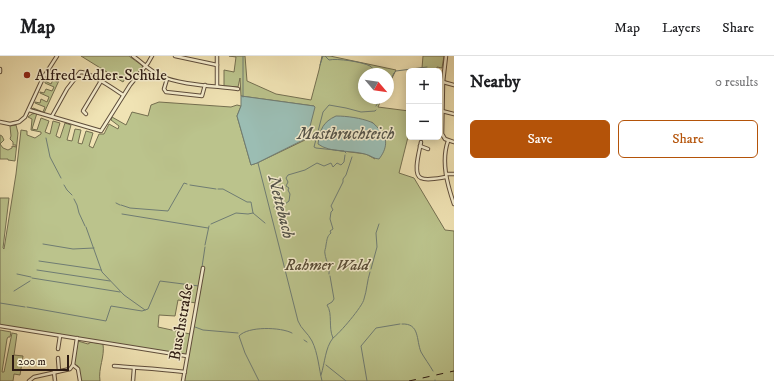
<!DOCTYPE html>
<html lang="en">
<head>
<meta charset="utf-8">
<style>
  :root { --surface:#fff; --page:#f6f6f6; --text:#202124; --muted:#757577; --line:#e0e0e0; --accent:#b45309 }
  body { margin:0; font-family:"IM FELL DW Pica",serif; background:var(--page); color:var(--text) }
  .controls { position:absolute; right:12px; top:12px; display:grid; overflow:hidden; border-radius:6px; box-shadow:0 2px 10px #0003 }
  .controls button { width:36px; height:36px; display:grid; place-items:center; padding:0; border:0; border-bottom:1px solid var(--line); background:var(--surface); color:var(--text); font:20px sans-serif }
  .compass { position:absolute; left:358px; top:12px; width:36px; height:36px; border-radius:50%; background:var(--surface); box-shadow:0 2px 10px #0003; rotate:119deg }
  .scale { position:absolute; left:12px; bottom:10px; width:57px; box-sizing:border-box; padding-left:4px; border:2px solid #2d1b13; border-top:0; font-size:11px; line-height:14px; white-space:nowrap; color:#2d1b13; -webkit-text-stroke:3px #f5edce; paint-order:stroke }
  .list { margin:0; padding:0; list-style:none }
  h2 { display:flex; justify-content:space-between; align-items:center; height:52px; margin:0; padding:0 16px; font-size:17px }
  h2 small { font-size:13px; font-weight:400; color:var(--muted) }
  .actions { display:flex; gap:8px; padding:12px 16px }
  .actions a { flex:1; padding:9px 0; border:1px solid var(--accent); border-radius:6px; text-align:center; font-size:14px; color:var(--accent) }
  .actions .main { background:var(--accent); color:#fff }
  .map { position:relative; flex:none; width:454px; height:325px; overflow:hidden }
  header { display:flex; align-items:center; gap:24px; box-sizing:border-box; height:56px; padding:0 20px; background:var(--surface); border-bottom:1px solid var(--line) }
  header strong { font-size:19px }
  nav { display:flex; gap:22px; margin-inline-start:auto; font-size:14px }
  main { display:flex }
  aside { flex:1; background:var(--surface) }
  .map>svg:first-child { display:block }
  .green { fill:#bbc38c; stroke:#746f50; fill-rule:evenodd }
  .water { fill:#9bbdb3; stroke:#6f7c73 }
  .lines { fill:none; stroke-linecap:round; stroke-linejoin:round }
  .stream { stroke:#6f7c73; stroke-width:1 }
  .minor-casing { stroke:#5e4d3b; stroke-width:4.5 }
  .minor { stroke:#f5edce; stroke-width:2.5 }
  .rail { stroke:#2d1b13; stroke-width:1; stroke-dasharray:7 7; stroke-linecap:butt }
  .poi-dot { fill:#8f2418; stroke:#f5edce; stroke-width:1.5 }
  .labels { text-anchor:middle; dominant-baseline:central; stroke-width:3; stroke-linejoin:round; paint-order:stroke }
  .poi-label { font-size:16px; fill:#2d1b13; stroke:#f5edce; text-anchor:start }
  .park-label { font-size:16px; font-style:italic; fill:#584d37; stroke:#f5edce }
  .street-label { font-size:16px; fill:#2d1b13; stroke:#f5edce }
  .water-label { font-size:17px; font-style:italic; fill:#54544b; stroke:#f5edce }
</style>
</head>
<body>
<header>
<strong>Map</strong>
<nav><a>Map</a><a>Layers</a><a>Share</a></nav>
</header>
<main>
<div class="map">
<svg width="454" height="325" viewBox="0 0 454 325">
  <rect width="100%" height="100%" fill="#f0e3b4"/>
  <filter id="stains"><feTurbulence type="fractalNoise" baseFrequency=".005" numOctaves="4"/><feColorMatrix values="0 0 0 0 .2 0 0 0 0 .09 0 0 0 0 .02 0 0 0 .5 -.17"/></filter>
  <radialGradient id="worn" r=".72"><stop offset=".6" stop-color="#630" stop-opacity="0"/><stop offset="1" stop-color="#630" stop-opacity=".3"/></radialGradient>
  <!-- green -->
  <g class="green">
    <polygon points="81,0 129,0 144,11 134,22 128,18 123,26"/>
    <path d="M229 0H245L247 25 276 38 311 44 319 14 322 0H330L396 14 388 30V18H364V42H382L378 51 409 55V77L399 117 414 122 445 174 454 175V325H184L188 300 0 269V142H9L3 192 4 193 16 118 21 74 27 75V79L35 82 41 78V76L31 74 32 63 28 61 32 58 37 57 32 73 37 74 41 62 49 65 45 76 50 78 53 65 60 67 56 80 60 82 65 67 71 69 67 84 72 85 75 73 81 74 78 87 82 88 86 75 93 77 89 90 93 92 99 78H104L109 68 118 73 119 70 111 64 112 61 126 69 132 56 148 60 151 49 159 46 231 51 237 49 241 50 237 60 251 109 257 107 305 84 314 50 241 40 240 22 238 31 224 30V14L234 16 236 1ZM372 66 376 70 375 103 366 98 335 94ZM178 244 196 247 190 278 158 271 159 259 175 260Z"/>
    <polygon points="423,0 444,0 442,12 437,11 437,15 413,15 414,13 422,12"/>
    <polygon points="57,16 62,18 44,57 32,53 33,52 43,56 45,51 35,47 35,46 40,47 41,43 47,46 49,41 40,37 40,36 44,37 46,33 52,35 54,31 45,27 45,25 51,28 53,24 57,26 59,21 53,19"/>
    <polygon points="16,69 18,77 15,105 8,104 8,103 0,103 0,79 2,80 4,84 0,88 3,92 8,94 12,92 12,90 16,91 16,89 13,89 13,86 10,83 11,80 10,70"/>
    <polygon points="0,274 11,276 10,281 8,281 7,283 2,316 4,316 12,277 17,278 14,299 23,300 20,319 14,318 13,325 0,325"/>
    <path d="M78 285 88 288 91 286 103 288C105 301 98 312 100 325H81L78 310 74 308Z"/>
  </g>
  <!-- water -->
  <g class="water">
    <polygon points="241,40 314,50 315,51 307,82 257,107 251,109 237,60 241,50"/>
    <path d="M336 60C347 60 361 62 371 66 374 67 376 70 378 72 389 81 387 93 379 103 374 103 370 99 365 98 350 94 330 97 318 88 320 73 323 66 336 60Z"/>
  </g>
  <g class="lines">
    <!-- stream -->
    <g class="stream">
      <polyline points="243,0 243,41"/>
      <path d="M325 0 329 4C337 2 363 6 370 10 372 11 373 14 375 14 384 18 383 12 391 22V23"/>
      <polyline points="320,9 323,0"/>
      <polyline points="388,30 394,17 396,15 427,11"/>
      <polyline points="376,50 381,42"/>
      <polyline points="46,82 50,101 61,122"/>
      <polyline points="346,97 344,95 316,92 314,91 323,56 329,49 346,52 361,56 375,55 376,54"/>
      <path d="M258 107 298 265C301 273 308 277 312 285 318 297 319 313 322 325"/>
      <polyline points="64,129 67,134 72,139"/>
      <polyline points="190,129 216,133"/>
      <polyline points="218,133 223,133 247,146 251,146 253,157 265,167"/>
      <polyline points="74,143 77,149 79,157 85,170"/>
      <polyline points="116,147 120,149"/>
      <polyline points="121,149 130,152 168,155 184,127 187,128"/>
      <polyline points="274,151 285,148 289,145 290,138 288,134 289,132 286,130 288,126 286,122 288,119 305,114 317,107 324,110 331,107 333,111 337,107 341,109 344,106 345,99"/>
      <polyline points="122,158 208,172"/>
      <polyline points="211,168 236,157 248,158 253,157"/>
      <polyline points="86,171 102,216 124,239 145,254"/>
      <polyline points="43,188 73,193 94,192"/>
      <polyline points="205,189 209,170"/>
      <polyline points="39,205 101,214"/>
      <polyline points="202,211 205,191"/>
      <polyline points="371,213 377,191 376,177 379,168"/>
      <polyline points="37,214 110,225"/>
      <polyline points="17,218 31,221"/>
      <path d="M329 218C330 211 326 205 325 198 324 195 326 192 326 189 327 184 327 180 331 177L330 175 333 173 330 163 331 156 333 154 331 150 343 126V123L346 119 352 101"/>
      <polyline points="32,222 120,236"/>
      <polyline points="14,235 30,225"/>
      <polyline points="0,247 25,251"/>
      <polyline points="27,251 106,265 111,250 142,255 148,253 160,225 199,230"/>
      <path d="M402 268C420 267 416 284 421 296 425 303 429 308 433 315"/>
      <polyline points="195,271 203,274 238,277"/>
      <path d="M333 282C339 278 363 250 364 243 367 234 367 225 370 216"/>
      <polyline points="304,284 307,286"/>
      <polyline points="326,309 346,325"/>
      <path d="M321 319C325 307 325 292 333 282 328 271 333 258 327 249L332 246 334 243 330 220"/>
      <polyline points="435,324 435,325"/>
      <path d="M259 325 245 297 239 280C248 270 281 271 292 277"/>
      <polyline points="367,325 361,290 376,272 400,268"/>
    </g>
    <!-- minor casing -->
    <g class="minor-casing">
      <g id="minor">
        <path d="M133 0C143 7 150 15 161 20 179 29 217 30 238 33"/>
        <polyline points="175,0 217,9"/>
        <polyline points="446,0 443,26 442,78 445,83 454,86"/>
        <polyline points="0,13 0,16"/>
        <polyline points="167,23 164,33 166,36 202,40 205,29"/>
        <polyline points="443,26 454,29"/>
        <polyline points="217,30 217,0"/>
        <polyline points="29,54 101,75 130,29 148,7 152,0"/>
        <polyline points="442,55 454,58"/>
        <polyline points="86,58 83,55 101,25"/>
        <path d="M52 60 67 33 80 16C90 16 114 33 123 39"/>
        <polyline points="0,66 10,68 19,66 25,61 43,22 57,0"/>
        <path d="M448 85C441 105 447 128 454 148"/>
        <path d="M421 86C420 93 412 119 421 122 427 125 439 122 446 121"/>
        <polyline points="420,90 428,93"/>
        <polyline points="446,118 454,118"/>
        <polyline points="0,270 187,300"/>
        <polyline points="58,293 60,280"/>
        <polyline points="58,302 59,315"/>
        <polyline points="73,309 78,313 80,325"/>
        <path d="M114 310C138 312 161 313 185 316"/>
        <polyline points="54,316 55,325"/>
        <polyline points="29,325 34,321 70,313 73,309 77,282"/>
        <polyline points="133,325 134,312"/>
        <polyline points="183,325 203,212"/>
      </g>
    </g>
    <!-- minor -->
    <use href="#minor" class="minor"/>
    <!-- rail -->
    <polyline class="rail" points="409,325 454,315"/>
  </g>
  <!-- markers -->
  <circle class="poi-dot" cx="27" cy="19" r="4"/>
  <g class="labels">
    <!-- poi labels -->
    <g class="poi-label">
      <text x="35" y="19">Alfred-Adler-Schule</text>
    </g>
    <!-- park labels -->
    <g class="park-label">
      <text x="327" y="209">Rahmer Wald</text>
    </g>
    <!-- street labels -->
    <g class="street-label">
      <text transform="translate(181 266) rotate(-80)">Buschstraße</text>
    </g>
    <!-- water labels -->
    <g class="water-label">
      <text x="346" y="78">Mastbruchteich</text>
      <text transform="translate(281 151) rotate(76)">Nettebach</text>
    </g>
  </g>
  <rect width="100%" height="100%" filter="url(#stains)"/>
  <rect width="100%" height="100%" fill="url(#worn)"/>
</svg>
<div class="controls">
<button>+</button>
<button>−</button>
</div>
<svg class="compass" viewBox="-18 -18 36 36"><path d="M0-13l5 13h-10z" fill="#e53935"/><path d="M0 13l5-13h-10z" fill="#757577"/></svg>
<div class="scale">200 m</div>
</div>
<aside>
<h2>Nearby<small>0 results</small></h2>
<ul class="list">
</ul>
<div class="actions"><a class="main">Save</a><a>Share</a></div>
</aside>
</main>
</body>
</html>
